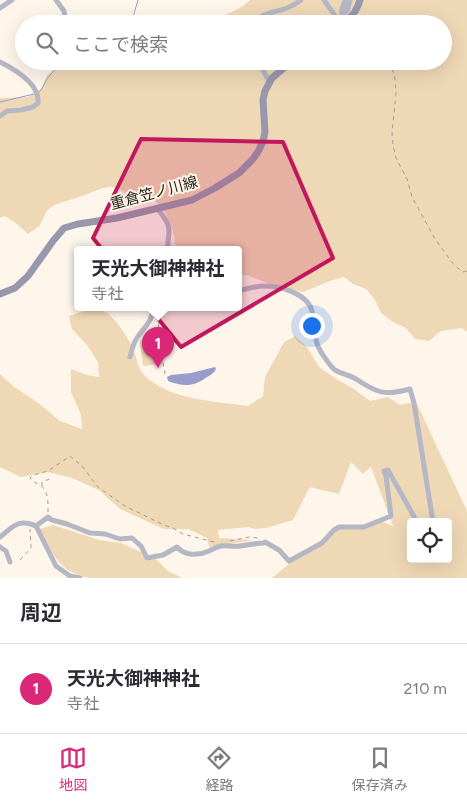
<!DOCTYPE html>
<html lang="ja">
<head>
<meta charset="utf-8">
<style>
  :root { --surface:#fff; --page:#f2f2f3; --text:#2b2b33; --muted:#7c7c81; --line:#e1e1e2; --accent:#db2777 }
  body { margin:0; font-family:Figtree,"Noto Sans JP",sans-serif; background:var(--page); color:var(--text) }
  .controls { position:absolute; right:15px; bottom:15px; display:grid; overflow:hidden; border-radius:5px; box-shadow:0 5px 20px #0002 }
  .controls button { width:45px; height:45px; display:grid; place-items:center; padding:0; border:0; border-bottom:1px solid var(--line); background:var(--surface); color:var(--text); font:25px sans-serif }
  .you { position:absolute; left:311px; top:325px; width:18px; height:18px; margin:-12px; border:4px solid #fff; border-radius:50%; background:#1a73e8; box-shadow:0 0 0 8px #1a73e833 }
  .badge { display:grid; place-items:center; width:32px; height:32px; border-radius:50%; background:var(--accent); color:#fff; font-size:16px; font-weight:700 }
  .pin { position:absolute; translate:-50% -41px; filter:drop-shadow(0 1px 2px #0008) }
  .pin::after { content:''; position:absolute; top:26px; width:18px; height:15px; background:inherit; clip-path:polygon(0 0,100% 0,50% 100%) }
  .popup { position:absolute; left:74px; top:246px; width:168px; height:65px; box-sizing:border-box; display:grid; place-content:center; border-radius:5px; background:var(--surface); filter:drop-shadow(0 1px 4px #0005); font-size:16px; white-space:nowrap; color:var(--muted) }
  .popup b { font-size:19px; color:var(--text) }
  .popup::after { content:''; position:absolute; left:50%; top:100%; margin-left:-10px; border:10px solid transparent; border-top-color:var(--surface) }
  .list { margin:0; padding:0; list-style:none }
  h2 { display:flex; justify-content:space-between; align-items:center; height:65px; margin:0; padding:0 20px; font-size:21px }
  h2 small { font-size:16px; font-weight:400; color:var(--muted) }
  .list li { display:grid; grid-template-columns:32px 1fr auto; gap:15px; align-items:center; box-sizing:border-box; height:90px; padding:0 20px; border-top:1px solid var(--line) }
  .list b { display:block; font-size:19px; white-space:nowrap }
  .list p { margin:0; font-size:16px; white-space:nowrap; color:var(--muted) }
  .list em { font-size:16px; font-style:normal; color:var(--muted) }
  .icon { flex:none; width:28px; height:28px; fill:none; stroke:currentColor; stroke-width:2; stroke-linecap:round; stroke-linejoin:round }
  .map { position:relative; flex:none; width:467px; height:578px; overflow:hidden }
  .search { position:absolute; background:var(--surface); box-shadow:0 5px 20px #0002; left:15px; right:15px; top:15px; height:55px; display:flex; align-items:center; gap:12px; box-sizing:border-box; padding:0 18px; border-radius:28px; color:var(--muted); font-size:19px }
  .sheet { height:155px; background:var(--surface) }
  nav { display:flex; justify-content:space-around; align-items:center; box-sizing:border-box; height:70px; border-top:1px solid var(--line); background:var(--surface); font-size:14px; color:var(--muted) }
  nav a { display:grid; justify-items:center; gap:2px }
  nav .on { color:var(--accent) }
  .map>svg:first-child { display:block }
  .green { fill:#efd8b6; fill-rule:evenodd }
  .water { fill:#9a9dcb }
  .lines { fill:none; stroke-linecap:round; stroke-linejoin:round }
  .stream { stroke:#9a9dcb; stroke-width:1 }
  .path { stroke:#a39c91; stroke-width:1; stroke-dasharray:4 4; stroke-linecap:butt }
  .street { stroke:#b6b7c5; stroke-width:5 }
  .secondary { stroke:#9798ac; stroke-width:7 }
  .marked { fill:#c2185b; fill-opacity:0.2; stroke:#c2185b; stroke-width:4; stroke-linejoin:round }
  .labels { text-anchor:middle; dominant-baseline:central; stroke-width:4; stroke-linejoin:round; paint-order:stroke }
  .street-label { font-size:15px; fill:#2a2318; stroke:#fef6eb }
</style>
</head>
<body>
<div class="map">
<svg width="467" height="578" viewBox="0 0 467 578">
  <rect width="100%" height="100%" fill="#fef6eb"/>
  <!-- green -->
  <g class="green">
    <path d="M250 0H467V332L462 328 441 331 429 341 415 339 406 328 393 322 381 313 375 300 366 289 353 284 344 277 330 281 303 292 274 286 247 275H238V249H176C174 225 164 199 138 193 134 192 130 192 126 192 120 190 114 186 108 187 98 189 91 193 82 196 73 200 62 201 53 206 44 211 45 217 40 225 37 228 32 231 28 234L17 224 5 216 0 218V98L28 97 41 89 47 75 65 61H443V24H149C183 18 223 26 250 0Z"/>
    <path d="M93 308C96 309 101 309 104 311 115 317 131 341 135 354 137 360 139 370 144 375 169 400 214 401 248 406L263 396 265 377 284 342 295 336 307 347 319 367 338 380 354 389 370 401 388 397 400 405 410 403 417 404 467 511V578H272L297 557 323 543 337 529 383 522 393 526 371 467 363 474 351 462 339 494 310 487 293 520 266 528 255 529 248 527 218 530 219 538 254 540 209 547 207 538 188 529H164L120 509 99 490 72 478 48 472 21 477 0 467V374L14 387 41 405 60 421 82 429 81 415 71 392V369L87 375 99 377 98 362 87 345 72 329 69 316ZM411 522H448V559H411Z"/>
    <polygon points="154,337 159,364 143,366 140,340"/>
    <path d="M53 525 99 540 121 543 156 559 168 571 182 578H89C57 570 54 556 40 529Z"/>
  </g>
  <!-- water -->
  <path class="water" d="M215 367 216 369C214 373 211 375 207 377 193 387 184 387 168 381L167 377 171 375 191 373Z"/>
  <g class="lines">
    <!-- stream -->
    <g class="stream">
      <polyline points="130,24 133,17 138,0"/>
      <path d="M38 93C43 89 44 84 47 79 52 72 58 67 64 61"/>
      <polyline points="0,102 34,94"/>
    </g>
    <!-- path -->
    <g class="path">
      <polyline points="390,61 395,79 396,93 392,133 393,145 396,158 407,179 412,197 435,239 454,265 463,272 467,271"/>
      <polyline points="160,307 158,336 165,374"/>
      <polyline points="42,486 42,482 52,478"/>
      <path d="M48 512C48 503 49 491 40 485 36 483 33 482 30 478L33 475 48 471 70 456 82 466 98 487 125 506 164 525 173 528 183 534 214 542"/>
      <polyline points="230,541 249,537 258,538"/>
      <polyline points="20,560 31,548 30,529"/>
    </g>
    <!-- street -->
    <g class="street">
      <polyline points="56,0 64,11 66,24"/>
      <polyline points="324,0 341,24"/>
      <polyline points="0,8 12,0"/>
      <polyline points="342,16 347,11 350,0"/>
      <polyline points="341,23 342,10 345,0"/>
      <path d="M253 24C262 12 274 13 287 8 292 6 297 3 301 0"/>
      <polyline points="258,61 269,81"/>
      <path d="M0 62C14 69 40 84 38 103L33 107 21 110 7 111 0 116"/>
      <path d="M157 208C162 215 170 223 169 232 169 238 167 243 168 249"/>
      <path d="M238 291C247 289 255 286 264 286 281 286 308 294 312 311 315 325 313 340 321 352 325 358 330 366 335 370 342 374 350 375 356 379 377 393 385 396 410 389L414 403 433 522"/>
      <path d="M130 357C132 351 133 343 137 338 144 327 153 322 153 307"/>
      <path d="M36 526 48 517 52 520 67 524 90 533 105 534 120 539 132 538 141 546 147 558 163 555 177 547C185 556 198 556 209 551 213 549 216 547 221 546 227 545 234 547 240 546 249 545 256 543 264 543L265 542 279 550 289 561 322 543 334 530 339 527H364L391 516 386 476 384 471 388 470 417 522"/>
      <path d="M0 537C13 527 18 518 36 526L56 566 70 576 80 578"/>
      <polyline points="0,547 6,551 10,562"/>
    </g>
    <!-- secondary -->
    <g class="secondary">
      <path d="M341 24C352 18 356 12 360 0"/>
      <polyline points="0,294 15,288 28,276 53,241 64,228 78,224 117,218 192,200 215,188 239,173 253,159 259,150 263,141 265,132 263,100 265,91 272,78 292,61"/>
    </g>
  </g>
  <!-- marked area -->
  <path class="marked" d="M141 139 283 142 333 258 181 347 93 238Z"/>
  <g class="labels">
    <!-- street labels -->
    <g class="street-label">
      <text transform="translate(154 193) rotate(-15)">重倉笠ノ川線</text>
    </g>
  </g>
</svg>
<div class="controls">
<button><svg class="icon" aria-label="locate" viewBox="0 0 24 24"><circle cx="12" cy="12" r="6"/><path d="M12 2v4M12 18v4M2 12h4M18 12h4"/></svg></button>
</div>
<div class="you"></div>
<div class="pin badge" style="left:158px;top:368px">1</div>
<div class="popup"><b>天光大御神神社</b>寺社</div>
<div class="search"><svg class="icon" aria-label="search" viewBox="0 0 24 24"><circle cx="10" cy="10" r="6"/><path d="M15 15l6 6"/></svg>ここで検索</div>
</div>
<section class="sheet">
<h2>周辺<small></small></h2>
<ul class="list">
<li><span class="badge">1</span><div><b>天光大御神神社</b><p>寺社</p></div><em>210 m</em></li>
</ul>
</section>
<nav>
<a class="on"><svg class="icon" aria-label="map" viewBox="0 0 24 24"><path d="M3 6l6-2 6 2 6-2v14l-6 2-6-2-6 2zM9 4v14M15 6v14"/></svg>地図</a>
<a><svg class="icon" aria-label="directions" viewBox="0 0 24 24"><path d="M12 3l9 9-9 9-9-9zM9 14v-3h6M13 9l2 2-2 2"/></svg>経路</a>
<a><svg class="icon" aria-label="saved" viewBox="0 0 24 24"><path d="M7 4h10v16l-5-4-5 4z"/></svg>保存済み</a>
</nav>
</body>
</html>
